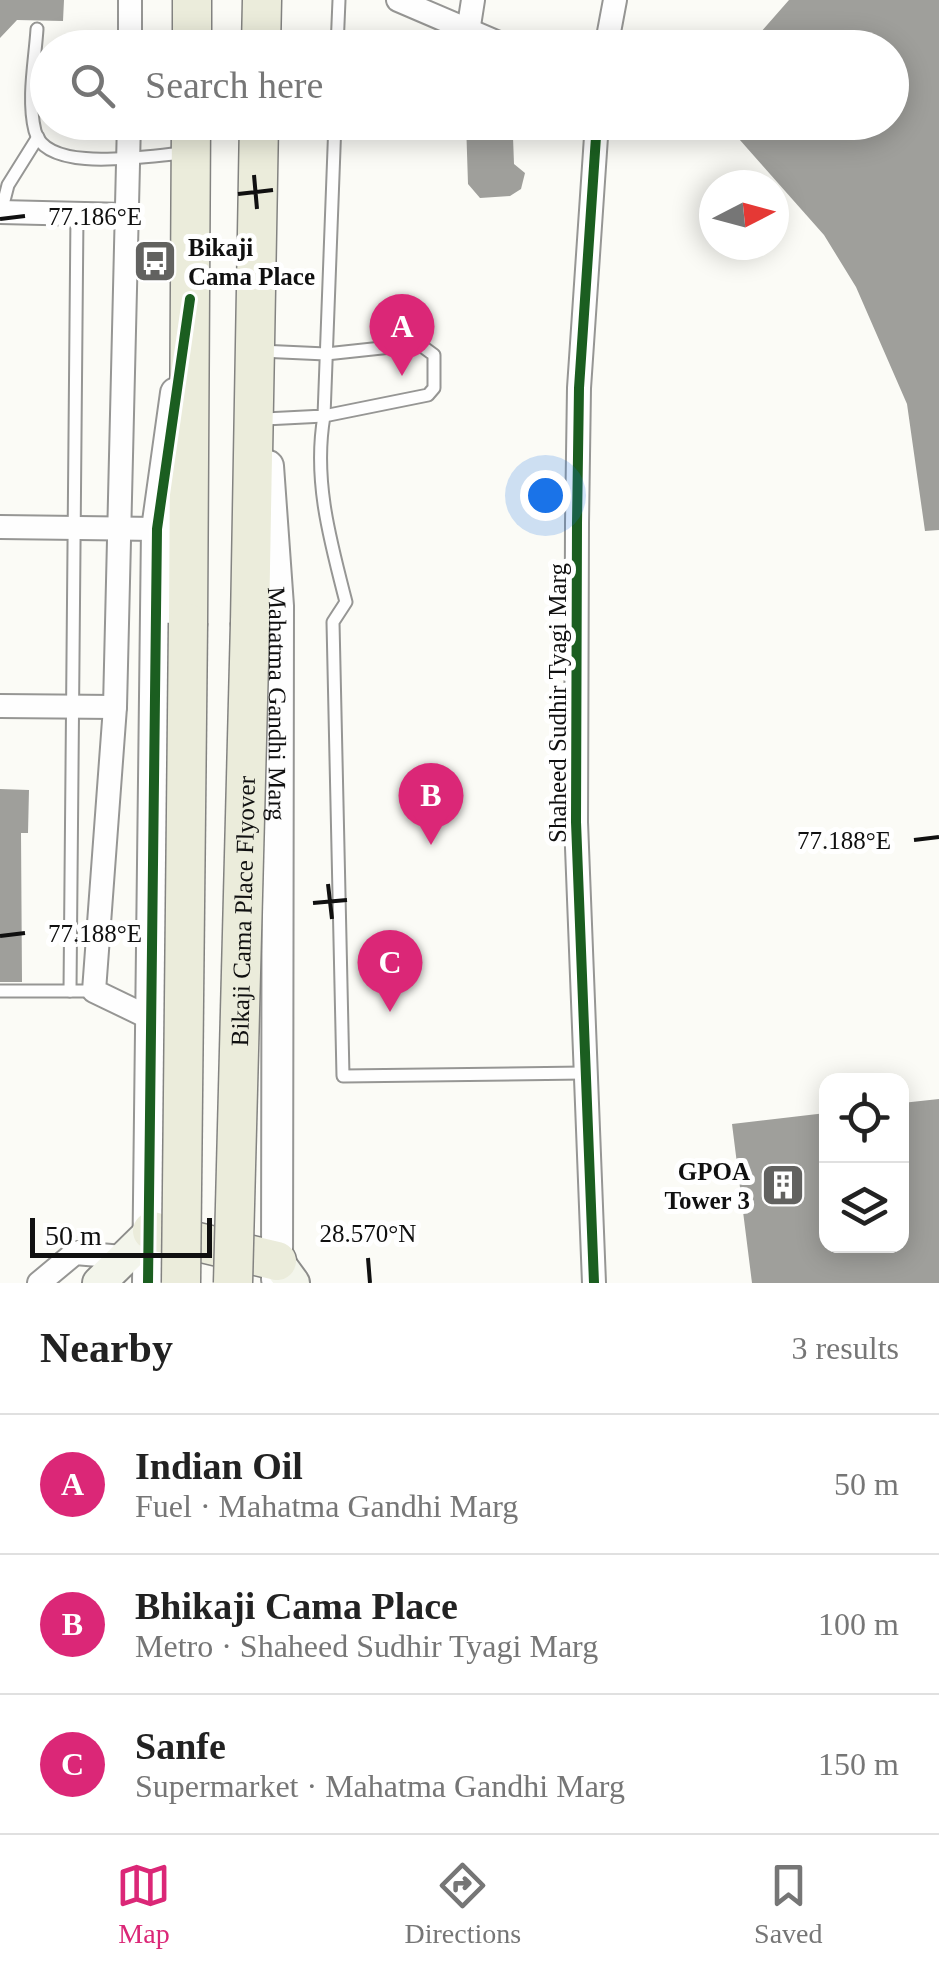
<!DOCTYPE html>
<html lang="en">
<head>
<meta charset="utf-8">
<style>
  :root { --surface:#fff; --page:#f6f6f6; --text:#222; --muted:#767676; --line:#e0e0e0; --accent:#db2777 }
  body { margin:0; font-family:"Times New Roman",serif; background:var(--page); color:var(--text) }
  .controls { position:absolute; right:30px; bottom:30px; display:grid; overflow:hidden; border-radius:20px; box-shadow:0 5px 25px #0003 }
  .controls button { width:90px; height:90px; display:grid; place-items:center; padding:0; border:0; border-bottom:2px solid var(--line); background:var(--surface); color:var(--text); font:50px sans-serif }
  .compass { position:absolute; left:699px; top:170px; width:90px; height:90px; border-radius:50%; background:var(--surface); box-shadow:0 5px 25px #0003; rotate:84deg }
  .scale { position:absolute; left:30px; bottom:25px; width:182px; box-sizing:border-box; padding-left:10px; border:5px solid #101010; border-top:0; font-size:28px; line-height:35px; white-space:nowrap; color:#101010; -webkit-text-stroke:8px #fff; paint-order:stroke }
  .you { position:absolute; left:545px; top:495px; width:35px; height:35px; margin:-25px; border:8px solid #fff; border-radius:50%; background:#1a73e8; box-shadow:0 0 0 15px #1a73e833 }
  .badge { display:grid; place-items:center; width:65px; height:65px; border-radius:50%; background:var(--accent); color:#fff; font-size:32px; font-weight:700 }
  .pin { position:absolute; translate:-50% -82px; filter:drop-shadow(0 2px 5px #0008) }
  .pin::after { content:''; position:absolute; top:52px; width:35px; height:30px; background:inherit; clip-path:polygon(0 0,100% 0,50% 100%) }
  .list { margin:0; padding:0; list-style:none }
  h2 { display:flex; justify-content:space-between; align-items:center; height:130px; margin:0; padding:0 40px; font-size:42px }
  h2 small { font-size:32px; font-weight:400; color:var(--muted) }
  .list li { display:grid; grid-template-columns:65px 1fr auto; gap:30px; align-items:center; box-sizing:border-box; height:140px; padding:0 40px; border-top:2px solid var(--line) }
  .list b { display:block; font-size:38px; white-space:nowrap }
  .list p { margin:0; font-size:32px; white-space:nowrap; color:var(--muted) }
  .list em { font-size:32px; font-style:normal; color:var(--muted) }
  .icon { flex:none; width:55px; height:55px; fill:none; stroke:currentColor; stroke-width:2; stroke-linecap:round; stroke-linejoin:round }
  .map { position:relative; flex:none; width:939px; height:1283px; overflow:hidden }
  .search { position:absolute; background:var(--surface); box-shadow:0 5px 25px #0003; left:30px; right:30px; top:30px; height:110px; display:flex; align-items:center; gap:25px; box-sizing:border-box; padding:0 35px; border-radius:55px; color:var(--muted); font-size:38px }
  .sheet { height:550px; background:var(--surface) }
  nav { display:flex; justify-content:space-around; align-items:center; box-sizing:border-box; height:140px; border-top:2px solid var(--line); background:var(--surface); font-size:28px; color:var(--muted) }
  nav a { display:grid; justify-items:center; gap:5px }
  nav .on { color:var(--accent) }
  .map>svg:first-child { display:block }
  .building { fill:#9f9f9b }
  .lines { fill:none; stroke-linecap:round; stroke-linejoin:round }
  .service-casing { stroke:#969694; stroke-width:15 }
  .minor-casing { stroke:#969694; stroke-width:26 }
  .tertiary-casing { stroke:#969694; stroke-width:34 }
  .secondary-casing { stroke:#8c8c8a; stroke-width:36 }
  .primary-casing { stroke:#838381; stroke-width:41 }
  .service { stroke:#fefefe; stroke-width:11 }
  .minor { stroke:#fefefe; stroke-width:22 }
  .tertiary { stroke:#fefefe; stroke-width:30 }
  .secondary { stroke:#f3f5eb; stroke-width:32 }
  .primary { stroke:#ebecdb; stroke-width:38 }
  .primary-bridge-casing { stroke:#838381; stroke-width:41; stroke-linecap:butt }
  .primary-bridge { stroke:#ebecdb; stroke-width:38 }
  .cycleway-casing { stroke:#fff; stroke-width:16 }
  .cycleway { stroke:#1b5e20; stroke-width:10 }
  .ticks { fill:none; stroke:#101010; stroke-width:4 }
  .labels { text-anchor:middle; dominant-baseline:central; stroke-width:10; stroke-linejoin:round; paint-order:stroke }
  .poi-label { font-size:25px; font-weight:bold; fill:#101010; stroke:#fff; text-anchor:start }
  .street-label { font-size:25px; fill:#101010; stroke:#fff }
  .ticks-label { font-size:25px; text-anchor:middle; fill:#101010; stroke:#fff; stroke-width:10; stroke-linejoin:round; paint-order:stroke }
</style>
</head>
<body>
<div class="map">
<svg width="939" height="1283" viewBox="0 0 939 1283">
  <rect width="100%" height="100%" fill="#fbfbf6"/>
  <!-- building -->
  <g class="building">
    <polygon points="0,0 64,0 63,21 17,20 0,38"/>
    <polygon points="789,0 939,0 939,530 925,531 907,404 856,287 824,235 724,122 892,122 892,48 747,48"/>
    <polygon points="466,122 529,122 513,137 514,164 525,173 521,189 510,196 480,198 468,184"/>
    <polygon points="0,789 29,790 28,833 21,833 22,982 0,982"/>
    <polygon points="939,1099 939,1283 752,1283 732,1124 826,1113 826,1246 902,1246 902,1103"/>
  </g>
  <g class="lines">
    <!-- service casing -->
    <g class="service-casing">
      <g id="service">
        <path d="M37 29C35 61 27 99 35 131 46 175 150 155 186 153"/>
        <polyline points="337,48 339,0"/>
        <polyline points="1,212 8,185 38,137"/>
        <path d="M260 351 326 354 419 344 434 355V388L428 395 324 416C313 480 330 540 346 602L333 622 343 1076 584 1073"/>
        <polyline points="265,419 324,416 335,122"/>
        <polyline points="0,991 94,991"/>
        <polyline points="70,991 77,214"/>
      </g>
    </g>
    <!-- minor casing -->
    <g class="minor-casing">
      <g id="minor">
        <polyline points="398,0 510,48"/>
        <polyline points="468,32 473,0"/>
        <polyline points="130,48 130,0"/>
        <polyline points="606,48 615,0"/>
        <polyline points="129,122 115,707 94,991 152,1019"/>
        <polyline points="0,212 127,215"/>
        <polyline points="0,527 157,529"/>
        <polyline points="0,706 115,707"/>
        <polyline points="39,1283 75,1253 123,1257"/>
        <polyline points="594,1283 576,822 577,523 579,388 597,122"/>
      </g>
    </g>
    <!-- tertiary casing -->
    <g class="tertiary-casing">
      <g id="tertiary">
        <path id="s1" d="M268 466 278 606 277 1279"/>
        <polyline points="148,1283 157,529 176,393"/>
      </g>
    </g>
    <!-- secondary casing -->
    <g class="secondary-casing">
      <g id="secondary">
        <polyline points="277,1261 293,1283"/>
        <polyline points="99,1283 152,1231"/>
      </g>
    </g>
    <!-- primary casing -->
    <g class="primary-casing">
      <g id="primary">
        <polyline points="192,48 192,0"/>
        <polyline points="261,48 262,0"/>
        <polyline points="188,623 191,122"/>
        <polyline points="250,623 259,122"/>
        <polyline points="152,1231 277,1261"/>
      </g>
    </g>
    <!-- service -->
    <use href="#service" class="service"/>
    <!-- minor -->
    <use href="#minor" class="minor"/>
    <!-- tertiary -->
    <use href="#tertiary" class="tertiary"/>
    <!-- secondary -->
    <use href="#secondary" class="secondary"/>
    <!-- primary -->
    <use href="#primary" class="primary"/>
    <!-- primary-bridge casing -->
    <g class="primary-bridge-casing">
      <g id="primary-bridge">
        <polyline points="181,1283 188,623"/>
        <path id="s2" d="M233 1283 250 623"/>
      </g>
    </g>
    <!-- primary-bridge -->
    <use href="#primary-bridge" class="primary-bridge"/>
    <!-- cycleway casing -->
    <g class="cycleway-casing">
      <g id="cycleway">
        <polyline points="148,1283 157,529 190,299"/>
        <polyline points="594,1283 576,822 577,523 579,388 597,122"/>
      </g>
    </g>
    <!-- cycleway -->
    <use href="#cycleway" class="cycleway"/>
  </g>
  <!-- ticks -->
  <path class="ticks" d="M254 175 257 209M238 194 273 190M0 219 25 216M914 840 939 837M328 884 332 919M313 903 347 900M0 936 25 933M368 1258 370 1283"/>
  <!-- icons -->
  <defs>
    <g id="bus-square" transform="scale(2.25)"><rect x="-9" y="-9" width="18" height="18" rx="4" fill="#626260" stroke="#fff"/><path d="M-5-6H5V4H4V6H2V4H-2V6H-4V4H-5ZM-3.5-4V0h7V-4ZM-3.5 1.2v1.5H-2V1.2ZM2 1.2v1.5H3.5V1.2Z" fill="#fff"/></g>
    <g id="building-square" transform="scale(2.25)"><rect x="-9" y="-9" width="18" height="18" rx="4" fill="#626260" stroke="#fff"/><path d="M-4-6H4V6H1V3H-1V6H-4ZM-2.5-4.3h1.7v1.8h-1.7ZM.8-4.3h1.7v1.8H.8ZM-2.5-1h1.7V.8h-1.7ZM.8-1h1.7V.8H.8Z" fill="#fff"/></g>
  </defs>
  <g fill-rule="evenodd">
    <use href="#bus-square" x="155" y="261"/>
    <use href="#building-square" x="783" y="1185"/>
  </g>
  <g class="labels">
    <!-- poi labels -->
    <g class="poi-label">
      <text x="188" y="247">Bikaji<tspan x="188" dy="29">Cama Place</tspan></text>
      <text x="750" y="1171" text-anchor="end">GPOA<tspan x="750" dy="29">Tower 3</tspan></text>
    </g>
    <!-- street labels -->
    <g class="street-label">
      <text stroke="none"><textPath href="#s1" startOffset="238">Mahatma Gandhi Marg</textPath></text>
      <text transform="translate(557 703) rotate(-90)">Shaheed Sudhir Tyagi Marg</text>
      <text stroke="none"><textPath href="#s2" startOffset="372">Bikaji Cama Place Flyover</textPath></text>
    </g>
  </g>
  <g class="ticks-label">
    <text x="95" y="225">77.186°E</text>
    <text x="844" y="849">77.188°E</text>
    <text x="95" y="942">77.188°E</text>
    <text x="368" y="1242">28.570°N</text>
  </g>
</svg>
<div class="controls">
<button><svg class="icon" aria-label="locate" viewBox="0 0 24 24"><circle cx="12" cy="12" r="6"/><path d="M12 2v4M12 18v4M2 12h4M18 12h4"/></svg></button>
<button><svg class="icon" aria-label="layers" viewBox="0 0 24 24"><path d="M12 4l9 5-9 5-9-5zM3 14l9 5 9-5"/></svg></button>
</div>
<svg class="compass" viewBox="-18 -18 36 36"><path d="M0-13l5 13h-10z" fill="#e53935"/><path d="M0 13l5-13h-10z" fill="#767676"/></svg>
<div class="scale">50 m</div>
<div class="you"></div>
<div class="pin badge" style="left:402px;top:376px">A</div>
<div class="pin badge" style="left:431px;top:845px">B</div>
<div class="pin badge" style="left:390px;top:1012px">C</div>
<div class="search"><svg class="icon" aria-label="search" viewBox="0 0 24 24"><circle cx="10" cy="10" r="6"/><path d="M15 15l6 6"/></svg>Search here</div>
</div>
<section class="sheet">
<h2>Nearby<small>3 results</small></h2>
<ul class="list">
<li><span class="badge">A</span><div><b>Indian Oil</b><p>Fuel · Mahatma Gandhi Marg</p></div><em>50 m</em></li>
<li><span class="badge">B</span><div><b>Bhikaji Cama Place</b><p>Metro · Shaheed Sudhir Tyagi Marg</p></div><em>100 m</em></li>
<li><span class="badge">C</span><div><b>Sanfe</b><p>Supermarket · Mahatma Gandhi Marg</p></div><em>150 m</em></li>
</ul>
</section>
<nav>
<a class="on"><svg class="icon" aria-label="map" viewBox="0 0 24 24"><path d="M3 6l6-2 6 2 6-2v14l-6 2-6-2-6 2zM9 4v14M15 6v14"/></svg>Map</a>
<a><svg class="icon" aria-label="directions" viewBox="0 0 24 24"><path d="M12 3l9 9-9 9-9-9zM9 14v-3h6M13 9l2 2-2 2"/></svg>Directions</a>
<a><svg class="icon" aria-label="saved" viewBox="0 0 24 24"><path d="M7 4h10v16l-5-4-5 4z"/></svg>Saved</a>
</nav>
</body>
</html>
